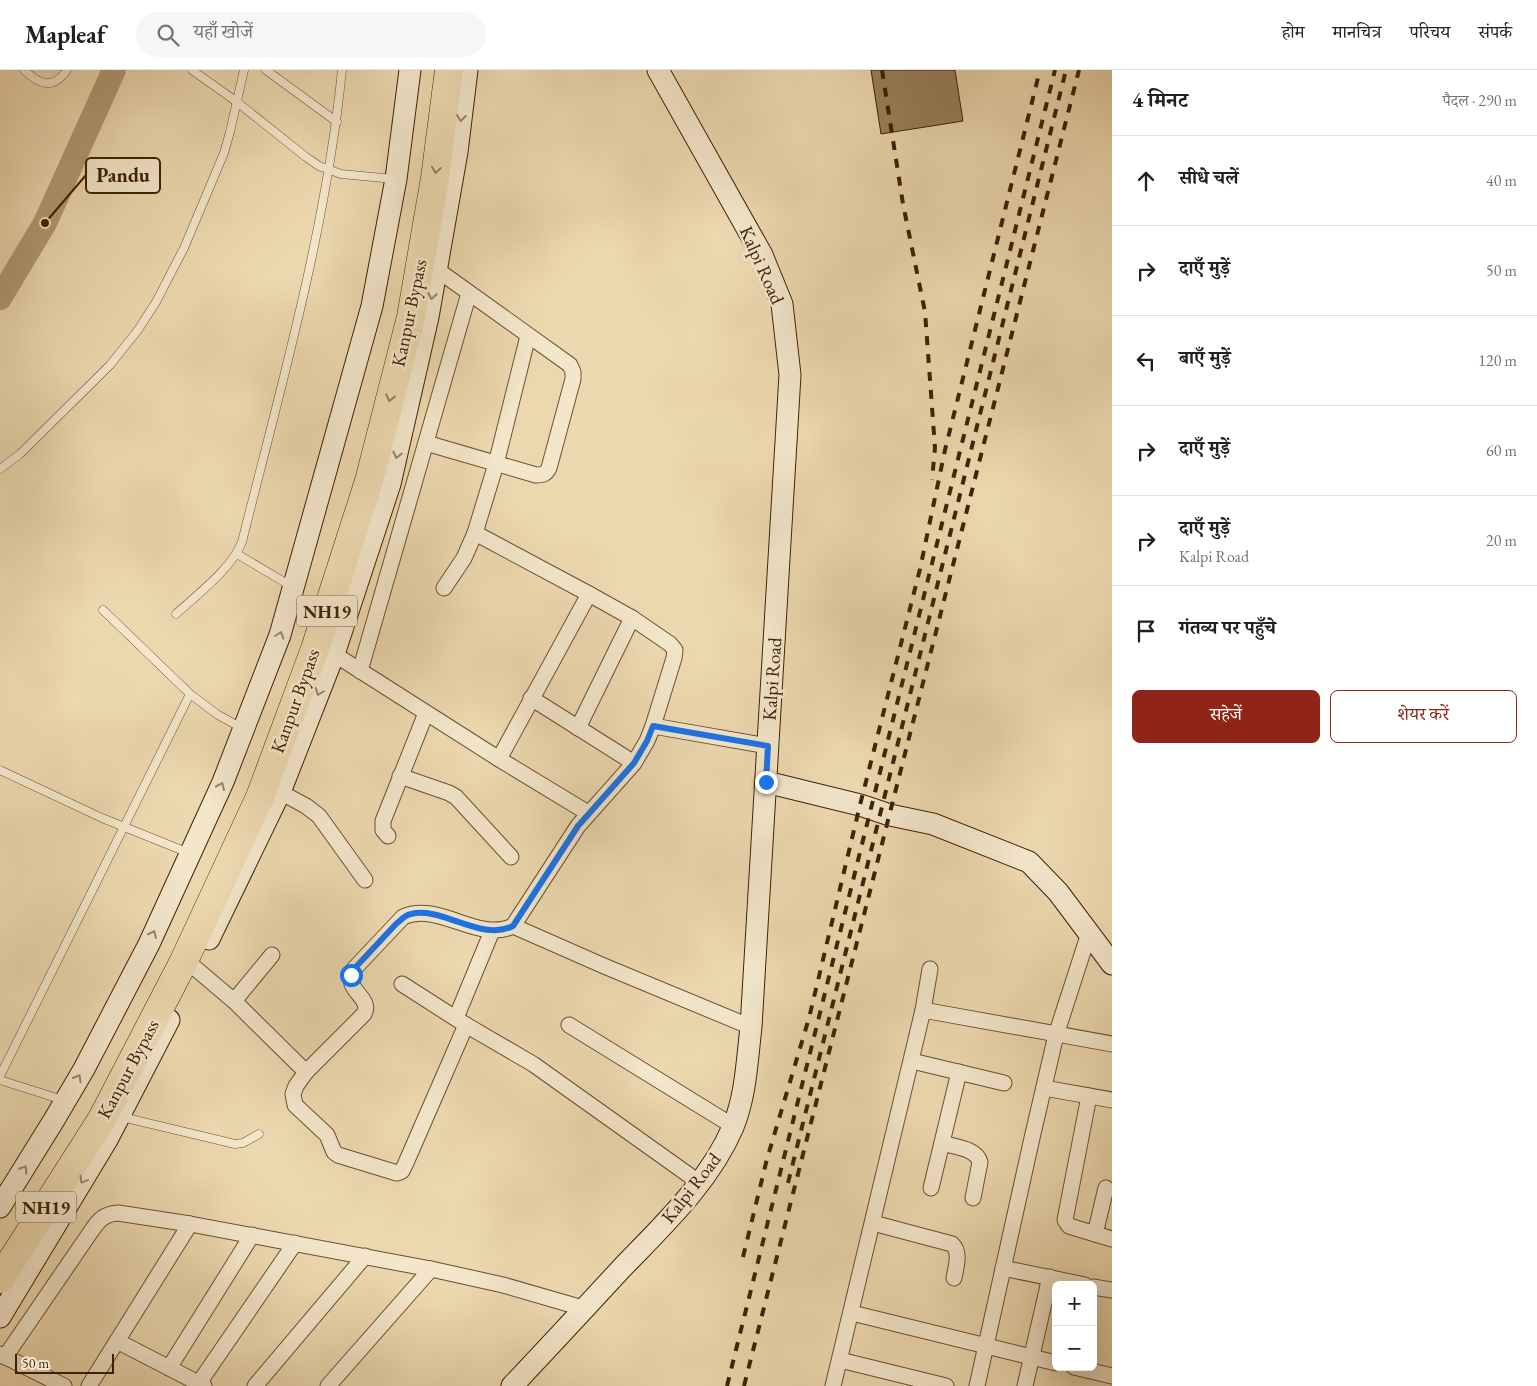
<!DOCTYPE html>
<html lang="hi">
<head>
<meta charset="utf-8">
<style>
  :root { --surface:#fff; --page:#f6f6f6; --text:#202124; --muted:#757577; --line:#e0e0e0; --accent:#8f2418 }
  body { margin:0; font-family:"EB Garamond","Noto Serif Devanagari",serif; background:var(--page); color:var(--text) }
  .controls { position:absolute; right:15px; bottom:15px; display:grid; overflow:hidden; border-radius:8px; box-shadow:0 5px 20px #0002 }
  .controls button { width:45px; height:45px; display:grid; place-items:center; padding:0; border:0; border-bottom:1px solid var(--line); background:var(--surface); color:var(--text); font:25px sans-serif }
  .scale { position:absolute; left:15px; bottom:12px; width:99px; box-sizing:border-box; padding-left:5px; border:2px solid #3e2203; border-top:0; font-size:14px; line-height:18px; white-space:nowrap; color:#3e2203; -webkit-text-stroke:4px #f3e6cb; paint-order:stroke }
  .stop { position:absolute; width:15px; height:15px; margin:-11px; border:4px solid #1a73e8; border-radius:50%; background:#fff }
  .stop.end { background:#1a73e8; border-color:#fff; box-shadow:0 1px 5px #0008 }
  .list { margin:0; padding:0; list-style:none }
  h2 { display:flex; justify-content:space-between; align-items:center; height:65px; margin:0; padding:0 20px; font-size:21px }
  h2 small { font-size:16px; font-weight:400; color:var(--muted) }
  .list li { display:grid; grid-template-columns:32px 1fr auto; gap:15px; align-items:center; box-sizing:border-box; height:90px; padding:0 20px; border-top:1px solid var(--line) }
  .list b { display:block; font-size:19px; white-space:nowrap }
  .list p { margin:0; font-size:16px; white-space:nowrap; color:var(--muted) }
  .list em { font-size:16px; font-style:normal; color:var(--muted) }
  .actions { display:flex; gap:10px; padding:15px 20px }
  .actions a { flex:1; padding:11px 0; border:1px solid var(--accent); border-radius:8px; text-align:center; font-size:18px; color:var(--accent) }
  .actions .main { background:var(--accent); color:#fff }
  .icon { flex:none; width:28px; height:28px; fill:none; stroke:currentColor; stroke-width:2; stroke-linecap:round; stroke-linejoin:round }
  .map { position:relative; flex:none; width:1112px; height:1316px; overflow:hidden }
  header { display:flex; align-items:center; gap:30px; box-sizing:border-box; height:70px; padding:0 25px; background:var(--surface); border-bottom:1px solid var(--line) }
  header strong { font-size:24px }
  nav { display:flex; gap:28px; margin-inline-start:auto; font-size:18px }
  .search { width:350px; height:45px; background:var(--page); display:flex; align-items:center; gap:12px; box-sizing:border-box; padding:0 18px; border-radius:28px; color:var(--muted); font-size:19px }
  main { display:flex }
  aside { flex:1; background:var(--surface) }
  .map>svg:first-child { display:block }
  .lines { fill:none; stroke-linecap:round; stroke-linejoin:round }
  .river { stroke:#b19a75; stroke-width:24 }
  .building { fill:#98815c; stroke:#3e2203 }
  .lane-casing { stroke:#6a502e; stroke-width:9 }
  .street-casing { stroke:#6a502e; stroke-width:17 }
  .secondary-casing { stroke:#3e2203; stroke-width:23 }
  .highway-casing { stroke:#3e2203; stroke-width:29 }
  .lane { stroke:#f3e6cb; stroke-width:8 }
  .street { stroke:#f3e6cb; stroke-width:15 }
  .secondary { stroke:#f3e6cb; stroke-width:21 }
  .highway { stroke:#ecd8af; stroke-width:28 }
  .rail { stroke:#3e2203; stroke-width:4; stroke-dasharray:9 9; stroke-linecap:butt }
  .oneway { stroke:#988467 }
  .oneway2 { stroke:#957d59 }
  .route { stroke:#1a73e8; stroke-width:6 }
  .labels { text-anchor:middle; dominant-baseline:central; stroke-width:5; stroke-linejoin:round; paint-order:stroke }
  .shield { fill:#f3e6cb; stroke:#745d3f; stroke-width:1 }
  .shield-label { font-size:18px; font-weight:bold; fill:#3e2203 }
  .street-label { font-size:19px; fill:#3e2203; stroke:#f3e6cb }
  .leader { fill:none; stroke:#3e2203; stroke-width:2 }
  .callout-dot { fill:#3e2203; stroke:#f3e6cb; stroke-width:2 }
  .callout { fill:#f3e6cb; stroke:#3e2203; stroke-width:2 }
  .callout-label { font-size:20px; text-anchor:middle; font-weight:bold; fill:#3e2203 }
</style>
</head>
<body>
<header>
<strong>Mapleaf</strong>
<div class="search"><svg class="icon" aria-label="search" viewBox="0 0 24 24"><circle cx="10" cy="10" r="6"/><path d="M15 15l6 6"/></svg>यहाँ खोजें</div>
<nav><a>होम</a><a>मानचित्र</a><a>परिचय</a><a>संपर्क</a></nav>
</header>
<main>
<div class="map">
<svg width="1112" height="1316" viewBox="0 0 1112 1316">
  <rect width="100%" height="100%" fill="#ecd8af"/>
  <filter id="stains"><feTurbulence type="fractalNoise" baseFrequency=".004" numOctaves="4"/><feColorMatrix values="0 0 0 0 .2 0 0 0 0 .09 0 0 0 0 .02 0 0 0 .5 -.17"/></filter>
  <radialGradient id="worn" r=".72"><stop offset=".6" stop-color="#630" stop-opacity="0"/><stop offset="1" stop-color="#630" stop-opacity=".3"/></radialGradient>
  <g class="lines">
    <!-- river -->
    <polyline class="river" points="0,228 45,153 114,0"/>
  </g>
  <!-- building -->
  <polygon class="building" points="871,0 955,0 963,51 881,64"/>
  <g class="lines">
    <!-- lane casing -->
    <g class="lane-casing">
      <g id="lane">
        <path d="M24 0C40 15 53 20 67 0"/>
        <polyline points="192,0 237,32 306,87 319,96 341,104 394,109"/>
        <polyline points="266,0 337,52"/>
        <polyline points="0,399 20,384 110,295 138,260 156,232 184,178 224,83 230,62 244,0"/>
        <polyline points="237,484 291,516"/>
        <polyline points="103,540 190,624 218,645 242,658"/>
        <path d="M176 544C198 524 232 498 242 472 281 316 326 160 342 0"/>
        <polyline points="0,700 102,748 189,783"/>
        <polyline points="0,1006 190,624"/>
        <polyline points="0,1010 63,1030"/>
        <polyline points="122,1047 235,1074 243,1073 259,1064"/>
      </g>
    </g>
    <!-- street casing -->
    <g class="street-casing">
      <g id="street">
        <path d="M426 373 536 405C543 405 546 404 549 398L573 309V302L570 295 436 199"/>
        <polyline points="444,518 464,488 475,463 496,394 528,266"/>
        <polyline points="334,584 499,689 588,743"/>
        <polyline points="360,601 469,223"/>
        <polyline points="531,628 634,693"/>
        <polyline points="653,656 768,676"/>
        <polyline points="578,658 632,548"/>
        <polyline points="499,689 589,524"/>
        <polyline points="400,706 449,723 456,727 511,787"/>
        <polyline points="280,722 306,736 319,746 365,810"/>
        <polyline points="388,766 383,760 383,751 426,643"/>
        <polyline points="513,856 604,896 751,957"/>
        <polyline points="195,898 234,931 306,1002"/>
        <polyline points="402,914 466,955 533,994 700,1113"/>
        <polyline points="234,931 272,885"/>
        <polyline points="923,940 930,899"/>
        <polyline points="456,948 492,861"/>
        <path d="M466 955 405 1095 402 1101 397 1103 338 1085 334 1082 327 1065 295 1035 293 1024 296 1016 306 1002 364 944C373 927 343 921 353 900L403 847C439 831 478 873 513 856L578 756 634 693 647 671 653 656 674 588 675 580 670 574 632 548 589 524 475 463"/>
        <polyline points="569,955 733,1056"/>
        <polyline points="912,991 1004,1013"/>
        <polyline points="1044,1018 1112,1030"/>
        <polyline points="1089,1026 1065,1150 1069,1156 1112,1169"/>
        <path d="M942 1073C954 1077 976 1078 980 1092L973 1128"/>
        <polyline points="931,1118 959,1002"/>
        <path d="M873 1153 952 1174C961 1182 956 1197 954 1208"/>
        <polyline points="1095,1164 1106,1118"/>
        <polyline points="1003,1198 1085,1215"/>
        <polyline points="1093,1217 1112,1220"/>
        <polyline points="852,1243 1056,1293"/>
        <polyline points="117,1271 204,1316"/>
        <polyline points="0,1284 64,1316"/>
        <path d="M5 1287 92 1160C99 1150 104 1144 118 1143L190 1154 431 1199 503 1215 586 1239"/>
        <polyline points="840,1290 946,1316"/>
        <polyline points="1074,1297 1112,1306"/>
        <polyline points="169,1298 252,1165"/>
        <polyline points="199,1313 295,1173"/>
        <polyline points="89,1316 190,1154"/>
        <polyline points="255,1316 365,1186"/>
        <polyline points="328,1316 431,1199"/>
        <polyline points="833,1316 923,940 1112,974"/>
        <polyline points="977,1316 1032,1068 1056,965 1089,863"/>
        <polyline points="1025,1316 1050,1207"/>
      </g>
    </g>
    <!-- secondary casing -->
    <g class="secondary-casing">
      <g id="secondary">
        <polyline points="766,712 860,735 890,745 933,754 1029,792 1058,822 1112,894"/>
        <polyline points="209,869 280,722 334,584 390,414 428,247 457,82 467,0"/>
        <polyline points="0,1137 54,1050 84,999 149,874 223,712 280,565 372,236 396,109 410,0"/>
        <polyline points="0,1247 108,1068 169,950"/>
        <path d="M512 1316C549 1277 585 1238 621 1199 662 1156 709 1113 733 1057 746 1025 747 991 751 957L790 305 782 234 762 185 658 0"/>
      </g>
    </g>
    <!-- highway casing -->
    <g class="highway-casing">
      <polyline id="highway" points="0,1209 102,1049 184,891 260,727 315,579 369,411 411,247 435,108 449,0"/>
    </g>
    <!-- lane -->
    <use href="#lane" class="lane"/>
    <!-- street -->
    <use href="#street" class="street"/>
    <!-- secondary -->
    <use href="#secondary" class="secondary"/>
    <!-- highway -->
    <use href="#highway" class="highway"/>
    <!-- rail -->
    <g class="rail">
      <polyline points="882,0 903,134 925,242 935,378 932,410"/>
      <polyline points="788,1113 1066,0"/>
      <polyline points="743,1187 767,1089 809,948 860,735 920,499 945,380 1040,0"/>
      <polyline points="727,1316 1055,0"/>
      <polyline points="744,1316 1079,0"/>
    </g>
  </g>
  <!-- one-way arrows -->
  <defs><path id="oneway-chevron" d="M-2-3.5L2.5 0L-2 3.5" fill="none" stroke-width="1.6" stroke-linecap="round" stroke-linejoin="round" transform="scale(1.25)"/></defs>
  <g class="oneway">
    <use href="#oneway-chevron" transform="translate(461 48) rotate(97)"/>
    <use href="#oneway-chevron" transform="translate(432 226) rotate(100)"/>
    <use href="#oneway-chevron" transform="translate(397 385) rotate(103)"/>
    <use href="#oneway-chevron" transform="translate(280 565) rotate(-72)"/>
    <use href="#oneway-chevron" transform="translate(319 622) rotate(111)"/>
    <use href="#oneway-chevron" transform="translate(221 716) rotate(-66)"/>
    <use href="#oneway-chevron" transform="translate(153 864) rotate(-65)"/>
    <use href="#oneway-chevron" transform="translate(78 1008) rotate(-60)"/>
    <use href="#oneway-chevron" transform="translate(24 1099) rotate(-57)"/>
    <use href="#oneway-chevron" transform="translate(83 1110) rotate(121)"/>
  </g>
  <g class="oneway2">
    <use href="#oneway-chevron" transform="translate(436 100) rotate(98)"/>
    <use href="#oneway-chevron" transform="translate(390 328) rotate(104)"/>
  </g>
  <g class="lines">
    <!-- route -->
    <path class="route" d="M351 905 353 900 396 854C401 850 405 845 411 844 442 836 481 872 513 856L578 756 634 693 647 671 653 656 768 676 766 712"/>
  </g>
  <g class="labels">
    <!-- shield labels -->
    <g class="shield">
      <rect x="297" y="525.5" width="60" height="31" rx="4"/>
      <rect x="16" y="1121.5" width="60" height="31" rx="4"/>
    </g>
    <g class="shield-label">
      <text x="327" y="541">NH19</text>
      <text x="46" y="1137">NH19</text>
    </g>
    <!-- street labels -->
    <g class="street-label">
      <text transform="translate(762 195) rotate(66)">Kalpi Road</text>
      <text transform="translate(409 243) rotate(-78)">Kanpur Bypass</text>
      <text transform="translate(772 609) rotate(-86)">Kalpi Road</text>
      <text transform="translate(295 631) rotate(-70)">Kanpur Bypass</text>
      <text transform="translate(128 999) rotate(-62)">Kanpur Bypass</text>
      <text transform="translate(691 1118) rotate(-52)">Kalpi Road</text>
    </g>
  </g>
  <!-- callouts -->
  <path class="leader" d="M45 153L86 105"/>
  <circle class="callout-dot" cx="45" cy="153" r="5"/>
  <rect class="callout" x="86" y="88" width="74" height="35" rx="5"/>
  <g class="callout-label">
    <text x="123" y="112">Pandu</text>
  </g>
  <rect width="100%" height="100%" filter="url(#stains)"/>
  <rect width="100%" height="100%" fill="url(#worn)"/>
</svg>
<div class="controls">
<button>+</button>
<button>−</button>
</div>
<div class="scale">50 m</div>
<div class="stop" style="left:351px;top:905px"></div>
<div class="stop end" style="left:766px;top:712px"></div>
</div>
<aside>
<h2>4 मिनट<small>पैदल · 290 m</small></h2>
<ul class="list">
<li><svg class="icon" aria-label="ahead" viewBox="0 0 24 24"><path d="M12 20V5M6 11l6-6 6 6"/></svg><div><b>सीधे चलें</b></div><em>40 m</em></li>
<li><svg class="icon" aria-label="right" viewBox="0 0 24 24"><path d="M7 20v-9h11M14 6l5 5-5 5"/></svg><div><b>दाएँ मुड़ें</b></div><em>50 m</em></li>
<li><svg class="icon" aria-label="left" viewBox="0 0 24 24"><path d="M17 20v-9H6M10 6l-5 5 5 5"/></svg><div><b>बाएँ मुड़ें</b></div><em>120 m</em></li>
<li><svg class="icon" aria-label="right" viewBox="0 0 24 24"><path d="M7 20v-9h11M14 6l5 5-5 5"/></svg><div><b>दाएँ मुड़ें</b></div><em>60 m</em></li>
<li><svg class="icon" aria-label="right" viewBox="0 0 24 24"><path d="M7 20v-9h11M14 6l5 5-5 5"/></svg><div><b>दाएँ मुड़ें</b><p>Kalpi Road</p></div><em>20 m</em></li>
<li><svg class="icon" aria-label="arrive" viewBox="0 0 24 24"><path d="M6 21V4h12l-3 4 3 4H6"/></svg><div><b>गंतव्य पर पहुँचे</b></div></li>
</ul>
<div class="actions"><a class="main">सहेजें</a><a>शेयर करें</a></div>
</aside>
</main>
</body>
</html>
